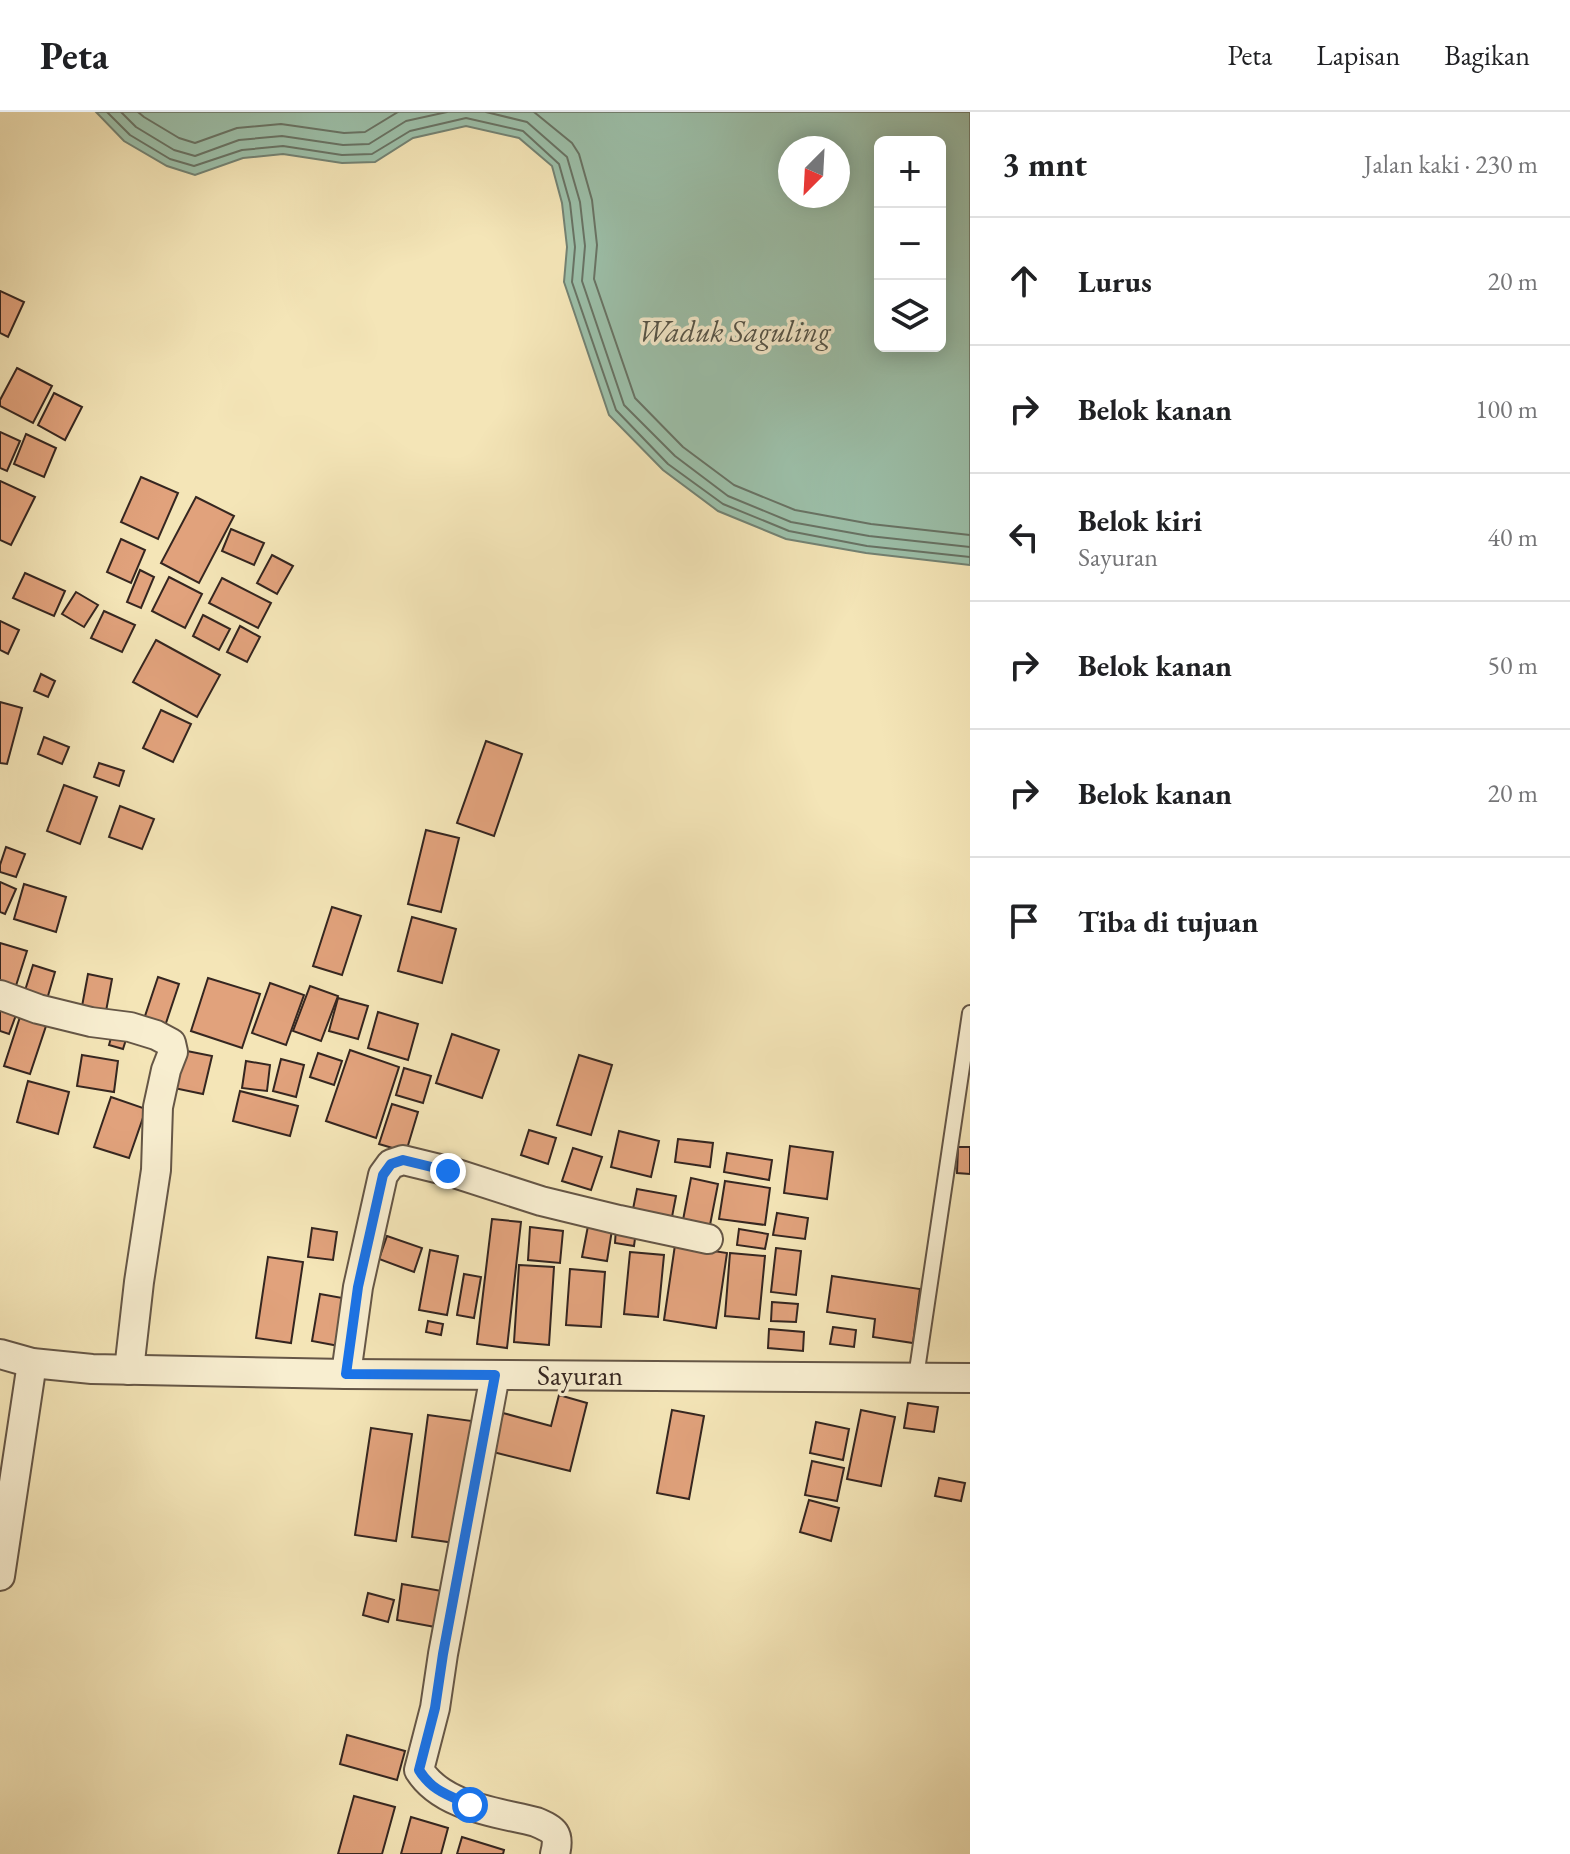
<!DOCTYPE html>
<html lang="id">
<head>
<meta charset="utf-8">
<style>
  :root { --surface:#fff; --page:#f6f6f6; --text:#202124; --muted:#757577; --line:#e0e0e0 }
  body { margin:0; font-family:"EB Garamond",serif; background:var(--page); color:var(--text) }
  .controls { position:absolute; right:24px; top:24px; display:grid; overflow:hidden; border-radius:12px; box-shadow:0 4px 20px #0003 }
  .controls button { width:72px; height:72px; display:grid; place-items:center; padding:0; border:0; border-bottom:2px solid var(--line); background:var(--surface); color:var(--text); font:40px sans-serif }
  .compass { position:absolute; left:778px; top:24px; width:72px; height:72px; border-radius:50%; background:var(--surface); box-shadow:0 4px 20px #0003; rotate:204deg }
  .stop { position:absolute; width:24px; height:24px; margin:-18px; border:6px solid #1a73e8; border-radius:50%; background:#fff }
  .stop.end { background:#1a73e8; border-color:#fff; box-shadow:0 2px 8px #0008 }
  .list { margin:0; padding:0; list-style:none }
  h2 { display:flex; justify-content:space-between; align-items:center; height:104px; margin:0; padding:0 32px; font-size:34px }
  h2 small { font-size:26px; font-weight:400; color:var(--muted) }
  .list li { display:grid; grid-template-columns:52px 1fr auto; gap:24px; align-items:center; box-sizing:border-box; height:128px; padding:0 32px; border-top:2px solid var(--line) }
  .list b { display:block; font-size:30px; white-space:nowrap }
  .list p { margin:0; font-size:26px; white-space:nowrap; color:var(--muted) }
  .list em { font-size:26px; font-style:normal; color:var(--muted) }
  .icon { flex:none; width:44px; height:44px; fill:none; stroke:currentColor; stroke-width:2; stroke-linecap:round; stroke-linejoin:round }
  .map { position:relative; flex:none; width:970px; height:1742px; overflow:hidden }
  header { display:flex; align-items:center; gap:48px; box-sizing:border-box; height:112px; padding:0 40px; background:var(--surface); border-bottom:2px solid var(--line) }
  header strong { font-size:38px }
  nav { display:flex; gap:44px; margin-inline-start:auto; font-size:28px }
  main { display:flex }
  aside { flex:1; background:var(--surface) }
  .map>svg:first-child { display:block }
  .water { fill:#9cc0aa; stroke:#738273; stroke-width:2; fill-rule:evenodd }
  .lines { fill:none; stroke-linecap:round; stroke-linejoin:round }
  .shore { stroke:#687365; stroke-width:2 }
  .building { fill:#e1a27c; stroke:#352620; stroke-width:2 }
  .lane-casing { stroke:#655646; stroke-width:18 }
  .street-casing { stroke:#655646; stroke-width:32 }
  .lane { stroke:#f8eed0; stroke-width:14 }
  .street { stroke:#f8eed0; stroke-width:28 }
  .route { stroke:#1a73e8; stroke-width:10 }
  .labels { text-anchor:middle; dominant-baseline:central; stroke-width:7; stroke-linejoin:round; paint-order:stroke }
  .street-label { font-size:28px; fill:#352620; stroke:#f8eed0 }
  .water-label { font-size:30px; font-style:italic; fill:#545449; stroke:#f8eed0 }
</style>
</head>
<body>
<header>
<strong>Peta</strong>
<nav><a>Peta</a><a>Lapisan</a><a>Bagikan</a></nav>
</header>
<main>
<div class="map">
<svg width="970" height="1742" viewBox="0 0 970 1742">
  <rect width="100%" height="100%" fill="#f4e5b7"/>
  <filter id="stains"><feTurbulence type="fractalNoise" baseFrequency=".0025" numOctaves="4"/><feColorMatrix values="0 0 0 0 .2 0 0 0 0 .09 0 0 0 0 .02 0 0 0 .5 -.17"/></filter>
  <radialGradient id="worn" r=".72"><stop offset=".6" stop-color="#630" stop-opacity="0"/><stop offset="1" stop-color="#630" stop-opacity=".3"/></radialGradient>
  <!-- water -->
  <path class="water" d="M96 0H970V453L866 441 786 427 718 399 663 358 609 303 564 170 567 135 562 91 552 54 519 26 466 14 413 26 375 50 342 51 283 42 243 46 195 63 167 54 124 29ZM880 30H940V234H880ZM790 36H838V84H790Z"/>
  <g class="lines">
    <!-- shore -->
    <g class="shore">
      <polyline points="107,0 130,23 170,47 194,54 242,38 283,34 342,43 372,42 410,19 466,6 523,19 559,52 570,91 575,135 572,170 616,298 668,352 723,392 789,419 867,434 970,445"/>
      <polyline points="121,0 136,15 174,38 195,44 239,28 282,24 343,33 369,32 406,9 447,0"/>
      <polyline points="138,0 144,5 179,26 195,31 237,16 281,12 344,21 365,20 398,0"/>
      <polyline points="486,0 527,10 567,45 580,90 585,134 582,169 624,293 675,344 728,384 791,410 869,424 970,435"/>
      <polyline points="534,0 572,31 579,42 592,88 597,133 594,167 635,286 683,335 734,373 795,398 871,412 970,423"/>
    </g>
  </g>
  <!-- building -->
  <g class="building">
    <polygon points="0,179 24,190 8,225 0,221"/>
    <polygon points="17,256 52,274 33,311 0,294 0,288"/>
    <polygon points="54,281 82,295 65,328 38,313"/>
    <polygon points="0,320 20,329 7,359 0,356"/>
    <polygon points="26,322 56,336 44,365 14,352"/>
    <polygon points="141,365 178,381 158,427 121,410"/>
    <polygon points="0,369 35,385 11,433 0,428"/>
    <polygon points="196,385 234,404 199,471 161,451"/>
    <polygon points="231,417 264,431 254,453 222,439"/>
    <polygon points="121,427 145,438 131,471 107,460"/>
    <polygon points="272,443 293,454 277,482 257,471"/>
    <polygon points="140,458 154,465 141,496 127,490"/>
    <polygon points="25,461 65,479 54,504 13,486"/>
    <polygon points="169,465 202,482 185,516 152,499"/>
    <polygon points="222,466 271,491 258,516 209,491"/>
    <polygon points="76,480 98,493 84,515 62,502"/>
    <polygon points="104,499 135,513 122,540 91,526"/>
    <polygon points="203,503 230,517 219,538 193,524"/>
    <polygon points="0,509 19,518 8,542 0,538"/>
    <polygon points="240,514 260,525 247,550 227,540"/>
    <polygon points="156,528 220,563 197,605 133,570"/>
    <polygon points="41,562 55,569 48,585 34,579"/>
    <polygon points="0,590 22,596 7,652 0,651"/>
    <polygon points="161,598 191,612 173,650 143,636"/>
    <polygon points="44,625 69,635 62,652 38,642"/>
    <polygon points="486,629 522,642 494,724 457,711"/>
    <polygon points="99,651 124,659 119,674 94,665"/>
    <polygon points="64,673 97,685 80,732 47,719"/>
    <polygon points="120,694 154,707 142,737 109,725"/>
    <polygon points="426,718 459,726 441,800 408,792"/>
    <polygon points="6,735 25,742 16,765 0,760 0,753"/>
    <polygon points="0,770 16,777 5,802 0,800"/>
    <polygon points="24,772 66,785 56,820 14,807"/>
    <polygon points="332,795 361,804 342,863 313,854"/>
    <polygon points="412,805 456,817 442,871 398,859"/>
    <polygon points="0,831 27,839 13,883 0,879"/>
    <polygon points="33,853 55,860 45,894 22,888"/>
    <polygon points="88,862 112,867 104,910 80,905"/>
    <polygon points="158,865 179,872 164,917 143,910"/>
    <polygon points="208,866 260,882 242,936 191,919"/>
    <polygon points="270,871 304,883 286,933 252,921"/>
    <polygon points="310,874 338,884 321,929 293,919"/>
    <polygon points="338,886 368,894 358,927 329,919"/>
    <polygon points="0,888 19,895 9,922 0,919"/>
    <polygon points="378,900 418,912 408,948 368,936"/>
    <polygon points="20,905 46,914 30,962 4,954"/>
    <polygon points="114,915 129,918 123,937 109,933"/>
    <polygon points="452,922 499,938 482,986 436,971"/>
    <polygon points="182,938 212,944 203,982 174,976"/>
    <polygon points="350,938 399,955 376,1026 326,1009"/>
    <polygon points="318,941 342,949 334,973 310,965"/>
    <polygon points="82,943 118,949 114,980 77,974"/>
    <polygon points="579,943 612,953 591,1023 557,1013"/>
    <polygon points="281,947 304,953 296,985 273,979"/>
    <polygon points="246,949 270,953 267,979 242,976"/>
    <polygon points="404,956 431,964 423,991 396,983"/>
    <polygon points="28,969 69,980 58,1022 17,1010"/>
    <polygon points="240,979 298,994 290,1024 233,1009"/>
    <polygon points="111,985 146,997 129,1046 94,1035"/>
    <polygon points="392,992 418,1000 406,1040 379,1032"/>
    <polygon points="529,1018 556,1026 548,1052 521,1043"/>
    <polygon points="619,1019 659,1029 651,1065 611,1055"/>
    <polygon points="678,1027 713,1031 710,1055 675,1050"/>
    <polygon points="790,1034 833,1040 827,1087 784,1081"/>
    <polygon points="958,1035 970,1035 970,1062 957,1061"/>
    <polygon points="573,1036 602,1045 591,1078 562,1069"/>
    <polygon points="727,1041 772,1048 769,1068 724,1060"/>
    <polygon points="691,1066 718,1072 710,1113 683,1108"/>
    <polygon points="725,1069 770,1076 765,1113 719,1107"/>
    <polygon points="637,1077 676,1084 671,1110 632,1102"/>
    <polygon points="777,1101 808,1106 805,1127 773,1123"/>
    <polygon points="492,1107 521,1110 507,1236 477,1232"/>
    <polygon points="588,1114 612,1118 607,1149 582,1145"/>
    <polygon points="530,1115 563,1119 560,1151 528,1148"/>
    <polygon points="312,1116 337,1120 333,1148 308,1145"/>
    <polygon points="616,1116 636,1119 634,1134 615,1131"/>
    <polygon points="739,1117 768,1122 765,1137 737,1133"/>
    <polygon points="387,1124 422,1136 414,1160 379,1147"/>
    <polygon points="675,1133 727,1141 716,1216 664,1208"/>
    <polygon points="776,1136 801,1139 796,1183 771,1180"/>
    <polygon points="430,1138 458,1144 447,1203 419,1198"/>
    <polygon points="630,1140 664,1143 658,1205 624,1202"/>
    <polygon points="730,1141 765,1144 759,1207 725,1204"/>
    <polygon points="268,1145 303,1150 291,1231 256,1226"/>
    <polygon points="519,1153 554,1155 549,1233 514,1230"/>
    <polygon points="570,1157 605,1160 601,1215 566,1213"/>
    <polygon points="464,1162 481,1165 474,1206 457,1203"/>
    <polygon points="832,1164 920,1177 913,1231 873,1225 875,1207 827,1200"/>
    <polygon points="320,1182 348,1187 339,1234 312,1229"/>
    <polygon points="772,1190 798,1192 796,1210 771,1209"/>
    <polygon points="428,1209 443,1212 441,1223 426,1220"/>
    <polygon points="833,1215 856,1218 854,1235 830,1232"/>
    <polygon points="769,1217 804,1220 803,1239 768,1236"/>
    <polygon points="559,1283 587,1291 570,1359 493,1340 503,1301 551,1314"/>
    <polygon points="908,1291 938,1295 934,1320 904,1316"/>
    <polygon points="672,1298 704,1304 689,1387 657,1381"/>
    <polygon points="861,1298 895,1305 881,1374 847,1367"/>
    <polygon points="428,1303 472,1309 455,1431 412,1425"/>
    <polygon points="816,1310 849,1317 843,1348 810,1341"/>
    <polygon points="371,1316 412,1322 396,1429 355,1423"/>
    <polygon points="812,1349 844,1356 837,1389 805,1383"/>
    <polygon points="939,1366 965,1371 961,1389 935,1384"/>
    <polygon points="809,1388 839,1396 831,1429 800,1420"/>
    <polygon points="402,1472 453,1481 446,1517 397,1508"/>
    <polygon points="368,1481 394,1488 388,1510 363,1503"/>
    <polygon points="347,1623 405,1639 397,1668 340,1652"/>
    <polygon points="354,1684 395,1695 382,1742 338,1742"/>
    <polygon points="411,1705 448,1716 441,1742 401,1742"/>
    <polygon points="462,1725 504,1738 503,1742 457,1742"/>
  </g>
  <g class="lines">
    <!-- lane casing -->
    <g class="lane-casing">
      <polyline id="lane" points="916,1265 970,901"/>
    </g>
    <!-- street casing -->
    <g class="street-casing">
      <g id="street">
        <polyline points="0,883 38,897 91,910 130,915 156,923 171,931 173,940 166,958 158,995 156,1058 139,1170 129,1258"/>
        <polyline points="0,1242 32,1251 92,1257 346,1262 970,1266"/>
        <polyline points="346,1262 358,1175 383,1063 391,1052 403,1048 448,1059 541,1089 619,1108 708,1127"/>
        <path d="M495 1263 443 1542 435 1596 419 1658C442 1695 497 1700 536 1710 555 1718 560 1722 555 1742"/>
        <polyline points="0,1464 32,1251"/>
      </g>
    </g>
    <!-- lane -->
    <use href="#lane" class="lane"/>
    <!-- street -->
    <use href="#street" class="street"/>
  </g>
  <g class="lines">
    <!-- route -->
    <path class="route" d="M448 1059 403 1048 391 1052 383 1063 358 1175 346 1262 495 1263 443 1542 435 1596 419 1658C432 1679 448 1683 470 1693"/>
  </g>
  <g class="labels">
    <!-- street labels -->
    <g class="street-label">
      <text x="580" y="1263">Sayuran</text>
    </g>
    <!-- water labels -->
    <g class="water-label">
      <text x="734" y="219">Waduk Saguling</text>
    </g>
  </g>
  <rect width="100%" height="100%" filter="url(#stains)"/>
  <rect width="100%" height="100%" fill="url(#worn)"/>
</svg>
<div class="controls">
<button>+</button>
<button>−</button>
<button><svg class="icon" aria-label="layers" viewBox="0 0 24 24"><path d="M12 4l9 5-9 5-9-5zM3 14l9 5 9-5"/></svg></button>
</div>
<svg class="compass" viewBox="-18 -18 36 36"><path d="M0-13l5 13h-10z" fill="#e53935"/><path d="M0 13l5-13h-10z" fill="#757577"/></svg>
<div class="stop" style="left:470px;top:1693px"></div>
<div class="stop end" style="left:448px;top:1059px"></div>
</div>
<aside>
<h2>3 mnt<small>Jalan kaki · 230 m</small></h2>
<ul class="list">
<li><svg class="icon" aria-label="ahead" viewBox="0 0 24 24"><path d="M12 20V5M6 11l6-6 6 6"/></svg><div><b>Lurus</b></div><em>20 m</em></li>
<li><svg class="icon" aria-label="right" viewBox="0 0 24 24"><path d="M7 20v-9h11M14 6l5 5-5 5"/></svg><div><b>Belok kanan</b></div><em>100 m</em></li>
<li><svg class="icon" aria-label="left" viewBox="0 0 24 24"><path d="M17 20v-9H6M10 6l-5 5 5 5"/></svg><div><b>Belok kiri</b><p>Sayuran</p></div><em>40 m</em></li>
<li><svg class="icon" aria-label="right" viewBox="0 0 24 24"><path d="M7 20v-9h11M14 6l5 5-5 5"/></svg><div><b>Belok kanan</b></div><em>50 m</em></li>
<li><svg class="icon" aria-label="right" viewBox="0 0 24 24"><path d="M7 20v-9h11M14 6l5 5-5 5"/></svg><div><b>Belok kanan</b></div><em>20 m</em></li>
<li><svg class="icon" aria-label="arrive" viewBox="0 0 24 24"><path d="M6 21V4h12l-3 4 3 4H6"/></svg><div><b>Tiba di tujuan</b></div></li>
</ul>
</aside>
</main>
</body>
</html>
